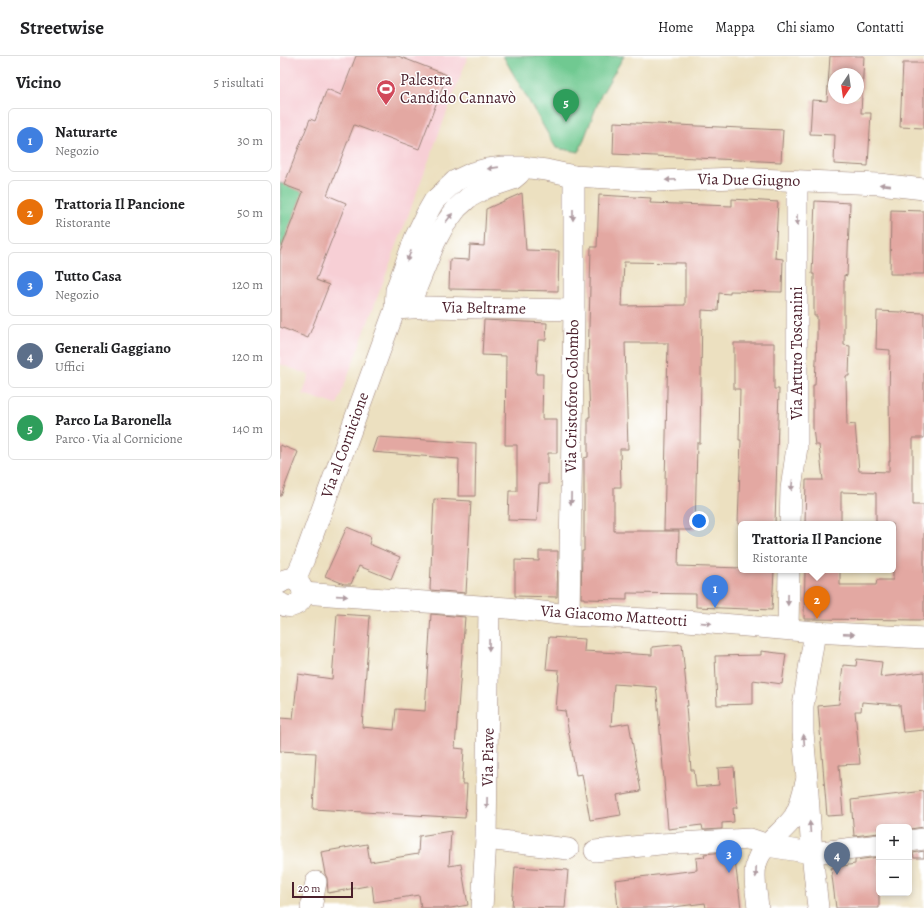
<!DOCTYPE html>
<html lang="it">
<head>
<meta charset="utf-8">
<style>
  :root { --surface:#fff; --page:#f6f6f6; --text:#202124; --muted:#757577; --line:#e0e0e0; --accent:#d1495b }
  body { margin:0; font-family:Alegreya,serif; background:var(--page); color:var(--text) }
  .controls { position:absolute; right:12px; bottom:12px; display:grid; overflow:hidden; border-radius:6px; box-shadow:0 2px 6px #0003 }
  .controls button { width:36px; height:36px; display:grid; place-items:center; padding:0; border:0; border-bottom:1px solid var(--line); background:var(--surface); color:var(--text); font:20px sans-serif }
  .compass { position:absolute; left:548px; top:12px; width:36px; height:36px; border-radius:50%; background:var(--surface); box-shadow:0 2px 6px #0003; rotate:193deg }
  .scale { position:absolute; left:12px; bottom:10px; width:61px; box-sizing:border-box; padding-left:4px; border:2px solid #4a1f2b; border-top:0; font-size:11px; line-height:14px; white-space:nowrap; color:#4a1f2b; -webkit-text-stroke:3px #fff; paint-order:stroke }
  .you { position:absolute; left:419px; top:465px; width:14px; height:14px; margin:-10px; border:3px solid #fff; border-radius:50%; background:#1a73e8; box-shadow:0 0 0 6px #1a73e833 }
  .badge { display:grid; place-items:center; width:26px; height:26px; border-radius:50%; background:var(--accent); color:#fff; font-size:13px; font-weight:700 }
  .pin { position:absolute; translate:-50% -33px; filter:drop-shadow(0 1px 2px #0008) }
  .pin::after { content:''; position:absolute; top:21px; width:14px; height:12px; background:inherit; clip-path:polygon(0 0,100% 0,50% 100%) }
  .popup { position:absolute; left:458px; top:465px; width:158px; height:52px; box-sizing:border-box; display:grid; place-content:center; border-radius:6px; background:var(--surface); filter:drop-shadow(0 1px 3px #0005); font-size:13px; white-space:nowrap; color:var(--muted) }
  .popup b { font-size:15px; color:var(--text) }
  .popup::after { content:''; position:absolute; left:50%; top:100%; margin-left:-8px; border:8px solid transparent; border-top-color:var(--surface) }
  .list { margin:0; padding:0; list-style:none }
  h2 { display:flex; justify-content:space-between; align-items:center; height:52px; margin:0; padding:0 16px; font-size:17px }
  h2 small { font-size:13px; font-weight:400; color:var(--muted) }
  .list li { display:grid; grid-template-columns:26px 1fr auto; gap:12px; align-items:center; box-sizing:border-box; height:64px; margin:0 8px 8px; padding:0 8px; border:1px solid var(--line); border-radius:6px }
  .list b { display:block; font-size:15px; white-space:nowrap }
  .list p { margin:0; font-size:13px; white-space:nowrap; color:var(--muted) }
  .list em { font-size:13px; font-style:normal; color:var(--muted) }
  .map { position:relative; flex:none; width:644px; height:852px; overflow:hidden }
  header { display:flex; align-items:center; gap:24px; box-sizing:border-box; height:56px; padding:0 20px; background:var(--surface); border-bottom:1px solid var(--line) }
  header strong { font-size:19px }
  nav { display:flex; gap:22px; margin-inline-start:auto; font-size:14px }
  main { display:flex }
  aside { flex:1; background:var(--surface) }
  .map>svg:first-child { display:block }
  .built { fill:#f7cfd5 }
  .green { fill:#6fc991; stroke:#5c745e }
  .building { fill:#e3a8a2; fill-rule:evenodd }
  .lines { fill:none; stroke-linecap:round; stroke-linejoin:round }
  .minor-casing { stroke:#9b8076; stroke-width:22 }
  .minor { stroke:#fff; stroke-width:21 }
  .oneway { fill:#ae9aa0 }
  .labels { text-anchor:middle; dominant-baseline:central; stroke-width:3; stroke-linejoin:round; paint-order:stroke }
  .poi-label { font-size:16px; fill:#4a1f2b; stroke:#fff; text-anchor:start }
  .street-label { font-size:16px; fill:#4a1f2b; stroke:#fff }
</style>
</head>
<body>
<header>
<strong>Streetwise</strong>
<nav><a>Home</a><a>Mappa</a><a>Chi siamo</a><a>Contatti</a></nav>
</header>
<main>
<aside>
<h2>Vicino<small>5 risultati</small></h2>
<ul class="list">
<li><span class="badge" style="background:#3f7fe0">1</span><div><b>Naturarte</b><p>Negozio</p></div><em>30 m</em></li>
<li><span class="badge" style="background:#e8710a">2</span><div><b>Trattoria Il Pancione</b><p>Ristorante</p></div><em>50 m</em></li>
<li><span class="badge" style="background:#3f7fe0">3</span><div><b>Tutto Casa</b><p>Negozio</p></div><em>120 m</em></li>
<li><span class="badge" style="background:#5c6f8a">4</span><div><b>Generali Gaggiano</b><p>Uffici</p></div><em>120 m</em></li>
<li><span class="badge" style="background:#2e9e5b">5</span><div><b>Parco La Baronella</b><p>Parco · Via al Cornicione</p></div><em>140 m</em></li>
</ul>
</aside>
<div class="map">
<svg width="644" height="852" viewBox="0 0 644 852">
  <rect width="100%" height="100%" fill="#fff"/>
  <filter id="ink" filterUnits="userSpaceOnUse"><feTurbulence type="fractalNoise" baseFrequency=".025" numOctaves="2"/><feDisplacementMap in="SourceGraphic" scale="8" xChannelSelector="R" yChannelSelector="G"/><feConvolveMatrix kernelMatrix="1 2 1 2 8 2 1 2 1" color-interpolation-filters="sRGB"/></filter>
  <filter id="wash" filterUnits="userSpaceOnUse"><feTurbulence type="fractalNoise" baseFrequency=".012" numOctaves="4" result="noise"/><feDisplacementMap in="SourceGraphic" scale="16" xChannelSelector="R" yChannelSelector="G"/><feGaussianBlur stdDeviation="0.9" result="paint"/><feColorMatrix in="noise" values="0 0 0 0 0 0 0 0 0 0 0 0 0 0 0 0 0 1.4 0 .05"/><feComposite in="paint" operator="in"/></filter>
  <g filter="url(#wash)">
    <rect width="100%" height="100%" fill="#ece0c0"/>
    <!-- built -->
    <polygon class="built" points="0,0 188,0 57,349 23,338 29,319 0,308"/>
    <!-- green -->
    <g class="green">
      <polygon points="223,0 344,0 321,39 299,96 276,92"/>
      <polygon points="0,127 23,136 1,194 0,194"/>
    </g>
    <g id="blocks">
      <!-- building -->
      <g class="building">
        <polygon points="76,0 118,0 167,19 139,93 74,69 47,139 66,147 36,224 49,229 28,282 0,271 0,196 23,136 4,129 30,63 35,65 47,33 61,39"/>
        <path d="M550 0H584L581 57H591L588 110 554 108 555 79 530 78 532 44 547 45ZM554 18H578V42H554Z"/>
        <polygon points="623,7 644,7 644,72 620,71"/>
        <polygon points="334,66 503,74 501,106 333,98"/>
        <polygon points="242,137 246,194 279,195 278,235 169,233 170,203 189,204 190,189 204,190 206,153"/>
        <path d="M319 139 371 142 370 147 452 150V143L498 146 495 202 503 203 502 236 450 235V238L439 237 438 255 422 254 420 387H417L415 474H384L388 287H345L348 393H340L341 431H334V475H399L398 510 461 512V514H494L492 554 416 551V538L347 537V544L304 543V542H301L302 495H304V402L308 401V361H310L308 310 311 191H317ZM344 206 405 207V249L342 250Z"/>
        <polygon points="535,145 570,147 567,220 564,219 564,289 570,290 569,320 566,320 567,369 575,368 579,415 609,416 609,405 610,405 609,340 610,294 596,293 597,255 644,257 644,382 633,382 633,449 644,449 644,564 524,563 525,514 560,514 560,529 596,529 597,524 613,524 613,468 596,468 596,437 561,436 561,468 525,468 526,424 543,424 539,389 535,389 533,372 533,329 535,329 537,280 537,260 534,260 534,218 532,218"/>
        <polygon points="611,154 644,155 644,218 610,218"/>
        <polygon points="204,264 267,267 266,284 258,284 256,318 263,318 262,363 277,363 277,397 268,397 268,428 259,428 257,465 228,464 229,435 237,435 237,389 225,389 226,300 202,299"/>
        <polygon points="454,287 494,287 494,333 499,333 495,468 458,468 461,384 459,384 460,333 454,333"/>
        <polygon points="97,381 196,387 195,440 178,440 179,403 92,396"/>
        <polygon points="0,389 18,396 1,440 0,440"/>
        <polygon points="154,443 191,445 186,537 150,534"/>
        <polygon points="67,471 91,481 89,488 120,501 111,523 79,510 71,528 64,528 45,520"/>
        <polygon points="259,495 278,495 277,541 235,540 235,504 259,505"/>
        <polygon points="57,558 90,560 82,671 114,674 116,653 145,655 151,558 185,561 175,692 184,693 182,728 187,728 185,762 33,753 36,697 0,695 0,662 13,663 18,618 52,623"/>
        <polygon points="269,581 305,583 304,595 372,599 372,591 402,588 408,650 406,650 411,714 414,714 416,731 439,729 438,712 454,711 457,752 453,752 454,766 442,767 442,773 423,774 422,769 388,773 377,638 376,631 334,628 331,670 349,667 361,735 337,739 341,759 310,764 302,718 296,719 285,655 276,654 279,614 266,613"/>
        <polygon points="481,595 506,598 502,628 473,624 473,648 437,649 435,600 481,599"/>
        <polygon points="577,603 602,606 600,621 644,616 644,674 623,676 620,649 582,646 581,655 575,655 580,708 559,709 563,759 547,760 538,650 559,648 563,609 576,610"/>
        <polygon points="644,735 644,771 630,773 630,771 599,771 599,777 574,780 571,744"/>
        <polygon points="171,775 169,810 181,808 188,849 171,852 141,852 139,839 94,846 92,829 48,837 47,822 45,818 41,796 87,788 90,806 138,798 139,780"/>
        <polygon points="644,795 644,802 634,802 633,797"/>
        <polygon points="444,796 444,799 454,797 461,852 426,852 425,847 386,852 338,852 335,824 417,814 416,802 425,801 424,798"/>
        <polygon points="599,801 599,852 556,852 551,812 575,808 575,804"/>
        <polygon points="235,811 288,814 285,852 232,851"/>
      </g>
    </g>
  </g>
  <g filter="url(#ink)">
    <use href="#blocks" fill-opacity="0" stroke="#9b8076" stroke-width="1"/>
    <g class="lines">
      <!-- minor casing -->
      <g class="minor-casing">
        <g id="minor">
          <polyline points="115,253 133,240 155,186 163,171 177,152 188,142 206,132 233,123 239,118 241,113"/>
          <polyline points="115,253 148,251 294,254"/>
          <polyline points="510,468 511,433 517,391 517,125"/>
          <polyline points="15,524 24,503 115,253 116,234 135,182 146,159 154,145 175,125 192,117 207,113 223,111 242,111 266,114 294,120 379,125 455,122 599,128 644,133"/>
          <path d="M0 527C17 513 33 541 15 549 9 552 4 550 0 547"/>
          <polyline points="23,537 227,552 289,559 407,565 535,576 644,582"/>
          <polyline points="289,559 294,254 294,120"/>
          <polyline points="508,573 509,514"/>
          <polyline points="527,723 523,676 523,650 535,576"/>
          <polyline points="206,783 288,793"/>
          <polyline points="629,785 644,783"/>
          <polyline points="315,795 380,788 470,783 479,786 487,790 532,797 599,789"/>
          <polyline points="31,852 36,826"/>
          <polyline points="202,852 206,783 209,550"/>
          <path d="M478 852C477 839 473 822 476 809 480 789 503 777 514 761 521 750 523 735 527 723L532 797 538 852"/>
        </g>
      </g>
      <!-- minor -->
      <use href="#minor" class="minor"/>
    </g>
    <!-- one-way arrows -->
    <defs><path id="oneway-solid" d="M-6-.8H1V-3.2L6.5 0L1 3.2V.8H-6Z"/></defs>
    <g class="oneway">
      <use href="#oneway-solid" transform="translate(213 112) rotate(172)"/>
      <use href="#oneway-solid" transform="translate(391 124) rotate(178)"/>
      <use href="#oneway-solid" transform="translate(605 129) rotate(-174)"/>
      <use href="#oneway-solid" transform="translate(293 159) rotate(90)"/>
      <use href="#oneway-solid" transform="translate(169 162) rotate(-53)"/>
      <use href="#oneway-solid" transform="translate(517 164) rotate(90)"/>
      <use href="#oneway-solid" transform="translate(129 200) rotate(111)"/>
      <use href="#oneway-solid" transform="translate(512 429) rotate(96)"/>
      <use href="#oneway-solid" transform="translate(291 443) rotate(91)"/>
      <use href="#oneway-solid" transform="translate(62 540) rotate(4)"/>
      <use href="#oneway-solid" transform="translate(508 544) rotate(91)"/>
      <use href="#oneway-solid" transform="translate(426 567) rotate(5)"/>
      <use href="#oneway-solid" transform="translate(569 578) rotate(3)"/>
      <use href="#oneway-solid" transform="translate(209 589) rotate(91)"/>
      <use href="#oneway-solid" transform="translate(524 684) rotate(-94)"/>
      <use href="#oneway-solid" transform="translate(207 747) rotate(91)"/>
      <use href="#oneway-solid" transform="translate(530 771) rotate(-94)"/>
      <use href="#oneway-solid" transform="translate(476 816) rotate(92)"/>
    </g>
  </g>
  <!-- icons -->
  <defs>
    <g id="stadium-pin" transform="scale(1)"><path d="M0 17L-7.5 6A9.5 9.5 0 1 1 7.5 6Z" fill="#d1495b" stroke="#fff"/><path d="M0-5a6.5 5 0 1 0 0 10a6.5 5 0 1 0 0-10ZM-3.5-1.8h7v3.6h-7Z" fill="#fff"/></g>
  </defs>
  <g fill-rule="evenodd">
    <use href="#stadium-pin" x="106" y="33"/>
  </g>
  <g class="labels">
    <!-- poi labels -->
    <g class="poi-label">
      <text x="120" y="24">Palestra<tspan x="120" dy="18">Candido Cannavò</tspan></text>
    </g>
    <!-- street labels -->
    <g class="street-label">
      <text transform="translate(469 124) rotate(1)">Via Due Giugno</text>
      <text transform="translate(204 252) rotate(1)">Via Beltrame</text>
      <text transform="translate(517 297) rotate(-90)">Via Arturo Toscanini</text>
      <text transform="translate(292 340) rotate(-89)">Via Cristoforo Colombo</text>
      <text transform="translate(65 389) rotate(-70)">Via al Cornicione</text>
      <text transform="translate(334 560) rotate(4)">Via Giacomo Matteotti</text>
      <text transform="translate(208 701) rotate(-89)">Via Piave</text>
    </g>
  </g>
</svg>
<div class="controls">
<button>+</button>
<button>−</button>
</div>
<svg class="compass" viewBox="-18 -18 36 36"><path d="M0-13l5 13h-10z" fill="#e53935"/><path d="M0 13l5-13h-10z" fill="#757577"/></svg>
<div class="scale">20 m</div>
<div class="you"></div>
<div class="pin badge" style="left:435px;top:552px;background:#3f7fe0">1</div>
<div class="pin badge" style="left:537px;top:563px;background:#e8710a">2</div>
<div class="popup"><b>Trattoria Il Pancione</b>Ristorante</div>
<div class="pin badge" style="left:449px;top:817px;background:#3f7fe0">3</div>
<div class="pin badge" style="left:557px;top:819px;background:#5c6f8a">4</div>
<div class="pin badge" style="left:286px;top:66px;background:#2e9e5b">5</div>
</div>
</main>
</body>
</html>
